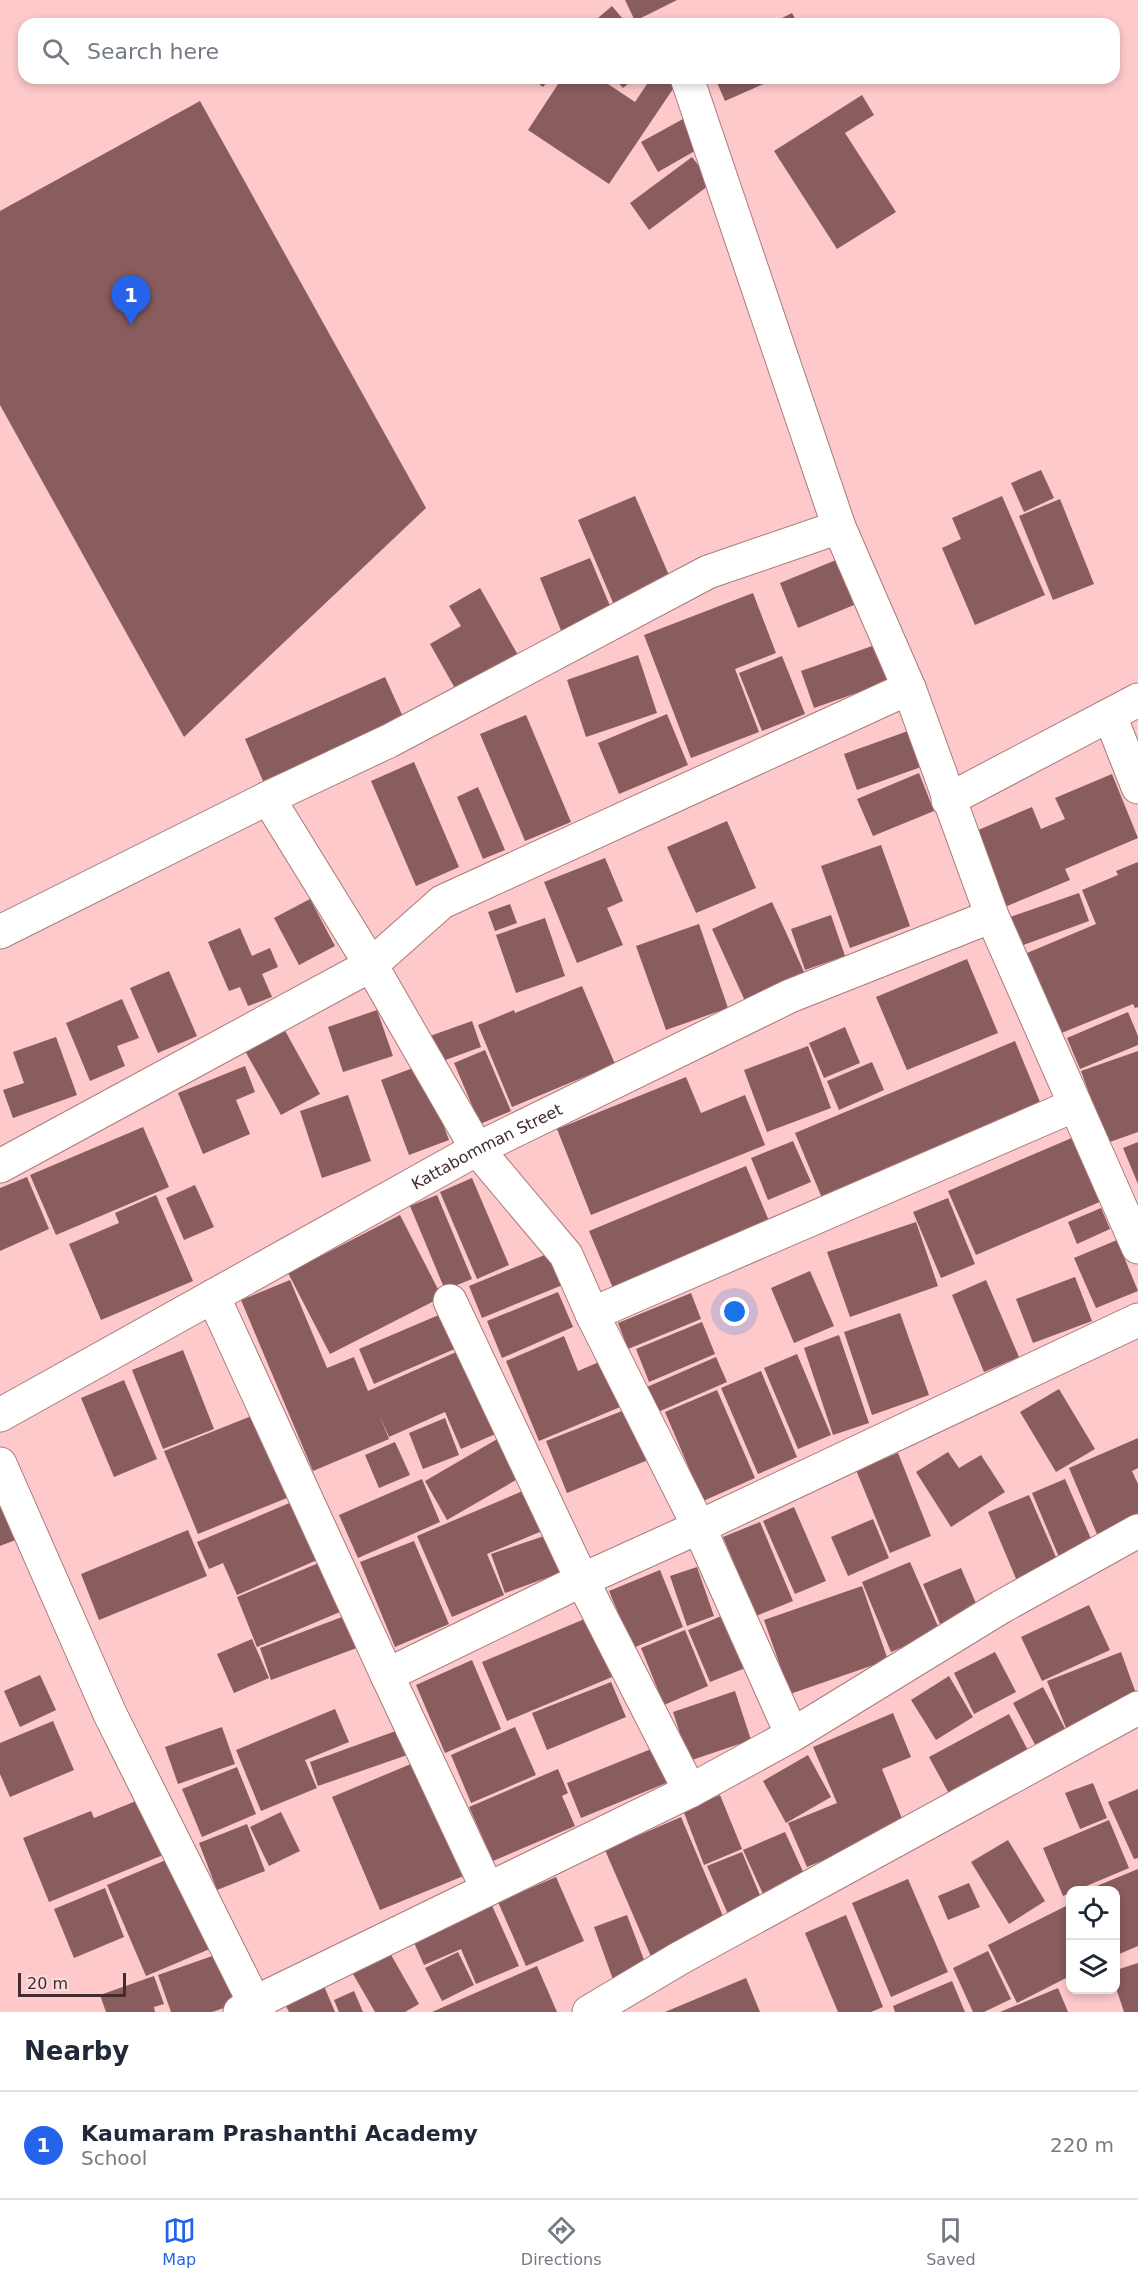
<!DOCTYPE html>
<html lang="en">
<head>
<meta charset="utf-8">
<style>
  :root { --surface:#fff; --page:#f2f2f3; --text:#1f2937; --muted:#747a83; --line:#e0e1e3; --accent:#2563eb }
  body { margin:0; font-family:"DejaVu Sans",sans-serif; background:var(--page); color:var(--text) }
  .controls { position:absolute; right:18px; bottom:18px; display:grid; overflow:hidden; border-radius:12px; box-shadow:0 3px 9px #0003 }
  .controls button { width:54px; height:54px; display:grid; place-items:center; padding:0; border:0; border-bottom:2px solid var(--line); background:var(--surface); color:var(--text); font:30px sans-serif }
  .scale { position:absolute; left:18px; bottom:15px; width:108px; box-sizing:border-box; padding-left:6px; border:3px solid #412d2d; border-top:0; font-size:16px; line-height:21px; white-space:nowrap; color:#412d2d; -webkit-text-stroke:4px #fddcdd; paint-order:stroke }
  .you { position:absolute; left:735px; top:1312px; width:21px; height:21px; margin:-15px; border:4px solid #fff; border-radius:50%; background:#1a73e8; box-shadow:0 0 0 9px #1a73e833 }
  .badge { display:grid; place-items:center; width:39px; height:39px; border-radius:50%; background:var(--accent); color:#fff; font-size:20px; font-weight:700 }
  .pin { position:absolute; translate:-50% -50px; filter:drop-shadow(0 2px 3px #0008) }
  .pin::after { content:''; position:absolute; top:32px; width:21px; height:18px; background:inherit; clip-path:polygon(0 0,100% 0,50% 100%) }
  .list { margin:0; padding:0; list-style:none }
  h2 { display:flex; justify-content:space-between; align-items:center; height:78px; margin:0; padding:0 24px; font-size:26px }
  h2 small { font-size:20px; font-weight:400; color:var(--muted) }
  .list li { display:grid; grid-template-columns:39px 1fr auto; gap:18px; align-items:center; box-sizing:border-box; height:108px; padding:0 24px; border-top:2px solid var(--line) }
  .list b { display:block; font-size:22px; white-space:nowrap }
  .list p { margin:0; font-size:20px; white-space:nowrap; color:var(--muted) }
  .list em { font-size:20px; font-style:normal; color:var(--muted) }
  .icon { flex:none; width:33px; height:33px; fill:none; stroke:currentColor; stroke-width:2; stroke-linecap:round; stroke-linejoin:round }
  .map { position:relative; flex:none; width:1138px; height:2012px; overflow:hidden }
  .search { position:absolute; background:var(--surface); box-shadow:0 3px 9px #0003; left:18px; right:18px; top:18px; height:66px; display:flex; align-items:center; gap:15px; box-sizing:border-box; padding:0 21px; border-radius:18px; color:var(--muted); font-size:22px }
  .sheet { height:186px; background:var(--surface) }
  nav { display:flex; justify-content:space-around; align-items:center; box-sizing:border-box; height:84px; border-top:2px solid var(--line); background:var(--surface); font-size:16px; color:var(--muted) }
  nav a { display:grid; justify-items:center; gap:3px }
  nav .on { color:var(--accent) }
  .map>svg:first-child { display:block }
  .building { fill:#895c5d }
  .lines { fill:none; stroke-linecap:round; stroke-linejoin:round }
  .minor-casing { stroke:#a97a7b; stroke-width:35 }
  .minor { stroke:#fff; stroke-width:33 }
  .labels { text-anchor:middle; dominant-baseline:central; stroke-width:6; stroke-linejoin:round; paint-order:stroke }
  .street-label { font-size:16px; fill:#412d2d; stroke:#fddcdd }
</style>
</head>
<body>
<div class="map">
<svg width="1138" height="2012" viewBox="0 0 1138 2012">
  <rect width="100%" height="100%" fill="#fdc9ca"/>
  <!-- building -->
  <g class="building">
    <polygon points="625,0 677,0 635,21"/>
    <polygon points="612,6 627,24 591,24"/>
    <polygon points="792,13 798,24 770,24"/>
    <polygon points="531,78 550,78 543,87"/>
    <polygon points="562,78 599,78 635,102 651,78 664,78 675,86 609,184 528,130"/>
    <polygon points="614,78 635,78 623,88"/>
    <polygon points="715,78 777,78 725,101"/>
    <polygon points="862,95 874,115 845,133 896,212 837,249 774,151"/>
    <polygon points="200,101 426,508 184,737 0,405 0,211"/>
    <polygon points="683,119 700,148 658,172 641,142"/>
    <polygon points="692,157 712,183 649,230 630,203"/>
    <polygon points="1041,470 1054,498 1024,512 1011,483"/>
    <polygon points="635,496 674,587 617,612 578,520"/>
    <polygon points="1002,496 1045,595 975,625 942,548 961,539 952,518"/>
    <polygon points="1060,499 1094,584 1053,600 1019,516"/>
    <polygon points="590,558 613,613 562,633 540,578"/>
    <polygon points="836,560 854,605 798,628 780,583"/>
    <polygon points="480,588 523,664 461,699 430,644 461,626 449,606"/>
    <polygon points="753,593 776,653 735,669 759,732 691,758 644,635"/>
    <polygon points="875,645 888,682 814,708 801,671"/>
    <polygon points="638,655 657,713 586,737 567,680"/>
    <polygon points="782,656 805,714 762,731 739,673"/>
    <polygon points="385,677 404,719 263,781 245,739"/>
    <polygon points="667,714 688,765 619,794 598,743"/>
    <polygon points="526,715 571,822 525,841 480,734"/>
    <polygon points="908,731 921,767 857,790 844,754"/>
    <polygon points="414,762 459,867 416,886 371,781"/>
    <polygon points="919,773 934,811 873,836 857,799"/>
    <polygon points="1112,774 1138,838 1065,869 1070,880 1000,909 969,834 1032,807 1041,829 1065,819 1055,798"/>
    <polygon points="478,787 505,850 483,859 457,797"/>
    <polygon points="727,821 756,888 696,913 667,847"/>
    <polygon points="881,845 910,926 850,948 821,866"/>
    <polygon points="605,858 623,901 607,908 623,945 577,963 544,882"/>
    <polygon points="1138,862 1138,1007 1135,1008 1133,1004 1059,1034 1027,953 1096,924 1082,890 1118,875 1116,871"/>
    <polygon points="1079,893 1089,921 1018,947 1007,918"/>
    <polygon points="310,899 335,946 299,965 274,918"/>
    <polygon points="772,902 805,974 745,1001 712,929"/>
    <polygon points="510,904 517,923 495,931 488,912"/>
    <polygon points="831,915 845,956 805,970 791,929"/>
    <polygon points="545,918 565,976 516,993 496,935"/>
    <polygon points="699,924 728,1008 666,1030 636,946"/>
    <polygon points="240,928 252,956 270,948 278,967 262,974 272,997 248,1006 240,987 229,991 208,942"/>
    <polygon points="967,959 998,1033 907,1070 876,997"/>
    <polygon points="169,971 197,1036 158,1053 130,988"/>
    <polygon points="582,986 615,1064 512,1107 478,1025 514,1010 515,1013"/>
    <polygon points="122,999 139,1038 117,1046 125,1066 90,1081 66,1023"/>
    <polygon points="377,1010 393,1056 343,1072 328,1027"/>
    <polygon points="1128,1012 1138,1036 1138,1045 1080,1069 1067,1038"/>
    <polygon points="472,1021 481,1047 440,1062 430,1036"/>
    <polygon points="283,1027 320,1094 281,1115 244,1049"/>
    <polygon points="845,1027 860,1063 824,1078 809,1043"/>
    <polygon points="56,1037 77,1095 13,1118 3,1090 24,1083 13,1052"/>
    <polygon points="1015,1041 1042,1107 822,1198 795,1133"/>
    <polygon points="808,1046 831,1108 767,1132 744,1070"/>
    <polygon points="485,1050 511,1111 480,1124 454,1063"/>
    <polygon points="1138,1051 1138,1132 1107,1143 1081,1071"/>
    <polygon points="872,1062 884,1090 839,1110 827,1081"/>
    <polygon points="421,1065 449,1140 409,1155 381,1080"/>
    <polygon points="245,1066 255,1092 236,1100 250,1134 203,1154 178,1093"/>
    <polygon points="686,1077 701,1113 745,1095 765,1145 591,1215 557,1129"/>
    <polygon points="348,1095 371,1161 322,1178 300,1111"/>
    <polygon points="143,1127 169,1187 56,1235 30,1175"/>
    <polygon points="1074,1137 1102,1201 976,1255 948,1191"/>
    <polygon points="793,1141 811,1182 768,1200 751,1158"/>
    <polygon points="1138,1142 1138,1184 1123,1148"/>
    <polygon points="746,1166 769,1221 668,1263 671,1270 615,1293 589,1231"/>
    <polygon points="27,1177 49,1229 0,1251 0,1188"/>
    <polygon points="472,1178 509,1265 477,1279 440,1192"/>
    <polygon points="195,1185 214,1227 184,1240 166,1198"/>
    <polygon points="156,1195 193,1281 101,1320 69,1244 119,1223 115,1213"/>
    <polygon points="437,1195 472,1279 445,1290 410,1206"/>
    <polygon points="948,1198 975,1264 941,1278 913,1212"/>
    <polygon points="1101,1208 1110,1229 1077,1244 1068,1222"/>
    <polygon points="400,1215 442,1297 330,1354 288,1273"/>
    <polygon points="916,1222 938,1286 850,1317 827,1252"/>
    <polygon points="1117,1240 1138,1291 1096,1308 1074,1258"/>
    <polygon points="552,1252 565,1284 482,1318 469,1286"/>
    <polygon points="810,1271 834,1326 794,1343 771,1288"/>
    <polygon points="1075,1277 1092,1321 1033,1343 1016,1299"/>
    <polygon points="290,1280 327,1368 354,1357 368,1391 463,1349 500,1432 461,1449 445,1412 389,1437 379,1414 389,1439 313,1471 241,1300"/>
    <polygon points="986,1280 1019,1357 984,1372 952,1295"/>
    <polygon points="558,1292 573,1327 502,1358 487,1321"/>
    <polygon points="691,1293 701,1319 628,1349 618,1323"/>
    <polygon points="900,1313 929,1395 872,1415 844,1332"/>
    <polygon points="441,1314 457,1348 374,1384 359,1349"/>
    <polygon points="702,1322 715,1354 649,1382 636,1349"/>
    <polygon points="839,1335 869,1423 833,1435 804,1348"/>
    <polygon points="564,1336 578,1371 606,1359 625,1405 539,1441 506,1361"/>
    <polygon points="183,1350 214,1429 163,1449 132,1370"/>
    <polygon points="797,1354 831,1435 798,1449 764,1368"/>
    <polygon points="716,1357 727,1382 658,1412 647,1387"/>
    <polygon points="761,1371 797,1457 758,1474 721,1388"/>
    <polygon points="124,1380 157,1459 114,1477 81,1398"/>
    <polygon points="1059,1389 1095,1449 1056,1472 1020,1412"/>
    <polygon points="717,1390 755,1478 703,1501 665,1412"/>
    <polygon points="627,1409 648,1460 567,1493 546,1441"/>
    <polygon points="254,1415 287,1498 198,1534 164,1451"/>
    <polygon points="445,1418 459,1455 423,1469 409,1433"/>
    <polygon points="499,1438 521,1477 447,1520 425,1481"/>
    <polygon points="1138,1438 1138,1468 1132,1471 1138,1484 1138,1523 1099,1539 1069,1468"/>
    <polygon points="395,1442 410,1475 379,1488 365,1455"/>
    <polygon points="948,1452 959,1468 981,1455 1005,1492 951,1527 916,1472"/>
    <polygon points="898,1453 931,1536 890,1553 856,1470"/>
    <polygon points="422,1479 440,1522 358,1558 339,1515"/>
    <polygon points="1065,1479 1095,1548 1061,1562 1032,1493"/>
    <polygon points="525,1490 542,1531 487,1554 504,1595 452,1617 417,1536"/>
    <polygon points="1029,1495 1059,1564 1017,1581 988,1512"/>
    <polygon points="299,1499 324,1557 237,1595 223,1563 209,1569 197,1542"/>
    <polygon points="3,1505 18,1539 0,1546 0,1506"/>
    <polygon points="794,1507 826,1581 795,1594 763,1521"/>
    <polygon points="873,1519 889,1558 848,1576 831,1537"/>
    <polygon points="760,1522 793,1601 756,1616 723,1537"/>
    <polygon points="188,1530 207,1576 99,1620 81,1574"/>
    <polygon points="547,1535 560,1573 505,1593 491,1554"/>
    <polygon points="414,1541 449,1624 395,1647 360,1562"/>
    <polygon points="326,1560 347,1609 257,1647 237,1597"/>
    <polygon points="910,1562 940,1631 891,1652 862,1582"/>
    <polygon points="697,1567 714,1616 687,1626 670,1576"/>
    <polygon points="961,1568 978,1608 940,1624 923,1584"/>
    <polygon points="660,1570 683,1627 633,1648 609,1591"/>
    <polygon points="862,1586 888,1660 790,1694 764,1620"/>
    <polygon points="1089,1605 1110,1650 1042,1681 1021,1637"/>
    <polygon points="731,1612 753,1665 710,1682 688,1630"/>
    <polygon points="350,1614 362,1646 271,1680 260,1648"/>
    <polygon points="587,1618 612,1677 507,1721 482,1662"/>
    <polygon points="685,1630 708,1686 664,1705 641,1648"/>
    <polygon points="252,1639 269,1678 234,1693 217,1654"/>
    <polygon points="995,1652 1016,1692 974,1714 954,1673"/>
    <polygon points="1121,1652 1138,1699 1066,1728 1047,1681"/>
    <polygon points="472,1660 501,1729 445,1753 416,1685"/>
    <polygon points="40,1675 56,1710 20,1727 4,1691"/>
    <polygon points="949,1676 973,1717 936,1740 911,1700"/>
    <polygon points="611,1682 626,1717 547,1750 532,1713"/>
    <polygon points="1043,1687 1070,1738 1040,1754 1013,1703"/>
    <polygon points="735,1691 751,1740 689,1761 673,1712"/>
    <polygon points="335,1709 349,1742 305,1760 317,1788 261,1811 236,1750"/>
    <polygon points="893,1713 911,1757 882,1769 905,1826 807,1867 788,1823 837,1803 813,1747"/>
    <polygon points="1009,1714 1032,1758 953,1801 929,1757"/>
    <polygon points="53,1721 74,1770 10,1797 0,1774 0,1743"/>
    <polygon points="222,1727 235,1764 178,1784 165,1747"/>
    <polygon points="515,1727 536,1775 471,1803 451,1755"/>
    <polygon points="404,1728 413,1753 318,1786 310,1762"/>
    <polygon points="656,1747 671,1781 581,1818 567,1783"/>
    <polygon points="808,1755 831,1797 786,1823 763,1781"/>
    <polygon points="418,1761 466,1875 380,1910 332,1797"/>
    <polygon points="237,1767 256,1814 202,1837 182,1789"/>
    <polygon points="558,1769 568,1793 562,1796 575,1826 493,1861 469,1807"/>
    <polygon points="1093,1783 1107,1818 1080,1829 1065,1793"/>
    <polygon points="1138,1789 1138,1858 1134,1859 1108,1802"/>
    <polygon points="720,1795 742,1849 704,1865 683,1810"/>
    <polygon points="146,1797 168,1853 49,1902 23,1838 91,1811 94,1818"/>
    <polygon points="281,1812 300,1851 269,1866 250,1827"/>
    <polygon points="681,1817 728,1928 653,1961 605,1850"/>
    <polygon points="1109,1820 1129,1868 1077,1890 1070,1890 1070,1893 1063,1896 1043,1848"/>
    <polygon points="247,1824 265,1871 217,1890 199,1843"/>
    <polygon points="785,1832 805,1876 763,1894 743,1850"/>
    <polygon points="1008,1840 1045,1901 1009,1924 971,1862"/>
    <polygon points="742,1852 764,1905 730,1919 707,1866"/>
    <polygon points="173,1857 212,1948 146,1976 107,1885"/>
    <polygon points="1138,1869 1138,1946 1117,1955 1116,1890 1087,1890"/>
    <polygon points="556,1877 584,1941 526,1966 498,1902"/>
    <polygon points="908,1879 948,1972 891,1997 852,1903"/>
    <polygon points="969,1883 980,1907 948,1920 938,1896"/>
    <polygon points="105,1888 124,1937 74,1958 54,1909"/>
    <polygon points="490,1901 519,1966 476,1984 461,1949 424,1965 411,1936"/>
    <polygon points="1070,1904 1070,1976 1017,2003 988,1945"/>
    <polygon points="627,1915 649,1973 615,1985 594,1927"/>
    <polygon points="846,1915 883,2007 871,2012 838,2012 805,1933"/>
    <polygon points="988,1951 1011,1999 984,2012 973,2012 953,1968"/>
    <polygon points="458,1952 474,1985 442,2001 425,1968"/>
    <polygon points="390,1953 419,2004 405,2012 375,2012 353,1974"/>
    <polygon points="218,1954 236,2004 212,2012 171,2012 158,1975"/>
    <polygon points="1138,1963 1138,2012 1124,2012 1116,1988 1116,1970"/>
    <polygon points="537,1966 557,2012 432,2012"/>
    <polygon points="154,1976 164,2004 154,2007 155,2012 106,2012 100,1995"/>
    <polygon points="746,1978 760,2012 665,2012"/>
    <polygon points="952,1981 965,2012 895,2012 893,2006"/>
    <polygon points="324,1986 335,2012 289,2012 285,2004"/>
    <polygon points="1058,1988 1068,2012 1000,2012"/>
    <polygon points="354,1991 363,2012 339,2012 334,2000"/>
  </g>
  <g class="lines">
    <!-- minor casing -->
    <g class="minor-casing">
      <g id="minor">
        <polyline points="687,78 839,527"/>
        <polyline points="1110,716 1138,787"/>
        <polyline points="268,798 371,965 477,1149 566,1255 592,1314 699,1527 792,1735"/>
        <polyline points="948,800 1138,700"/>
        <polyline points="0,932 268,798 389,741 708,572 839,527 909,688 992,916 1138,1247"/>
        <polyline points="0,1166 371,965 442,902 909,688"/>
        <polyline points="213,1296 387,1675"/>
        <polyline points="450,1301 582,1580 690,1791"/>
        <polyline points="592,1314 1075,1105"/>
        <path id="s1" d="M0 1415 477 1149 790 996 992 916"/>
        <polyline points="0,1464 110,1714 259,2012"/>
        <polyline points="487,1888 387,1675 582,1580 699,1527 1138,1320"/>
        <polyline points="240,2012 254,2003 690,1791 792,1735 1001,1607 1138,1531"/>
        <polyline points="589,2012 680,1958 1138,1708"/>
      </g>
    </g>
    <!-- minor -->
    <use href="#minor" class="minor"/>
  </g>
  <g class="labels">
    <!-- street labels -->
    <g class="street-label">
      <text stroke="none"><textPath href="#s1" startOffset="556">Kattabomman Street</textPath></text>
    </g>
  </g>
</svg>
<div class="controls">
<button><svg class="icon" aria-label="locate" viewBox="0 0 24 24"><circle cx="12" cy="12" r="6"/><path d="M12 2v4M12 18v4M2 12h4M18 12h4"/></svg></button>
<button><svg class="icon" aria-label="layers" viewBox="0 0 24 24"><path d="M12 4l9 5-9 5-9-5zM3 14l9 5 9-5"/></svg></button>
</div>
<div class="scale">20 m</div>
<div class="you"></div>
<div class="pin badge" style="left:131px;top:325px">1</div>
<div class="search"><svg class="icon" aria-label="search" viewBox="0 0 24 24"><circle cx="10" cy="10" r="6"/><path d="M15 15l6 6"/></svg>Search here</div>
</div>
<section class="sheet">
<h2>Nearby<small></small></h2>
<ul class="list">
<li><span class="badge">1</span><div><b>Kaumaram Prashanthi Academy</b><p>School</p></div><em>220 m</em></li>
</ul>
</section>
<nav>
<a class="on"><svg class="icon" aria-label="map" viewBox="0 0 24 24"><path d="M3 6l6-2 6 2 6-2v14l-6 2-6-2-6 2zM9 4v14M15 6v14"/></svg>Map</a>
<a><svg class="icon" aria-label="directions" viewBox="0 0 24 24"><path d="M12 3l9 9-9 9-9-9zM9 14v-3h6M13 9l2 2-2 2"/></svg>Directions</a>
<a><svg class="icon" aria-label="saved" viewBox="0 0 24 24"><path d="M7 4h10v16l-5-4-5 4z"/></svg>Saved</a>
</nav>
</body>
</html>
